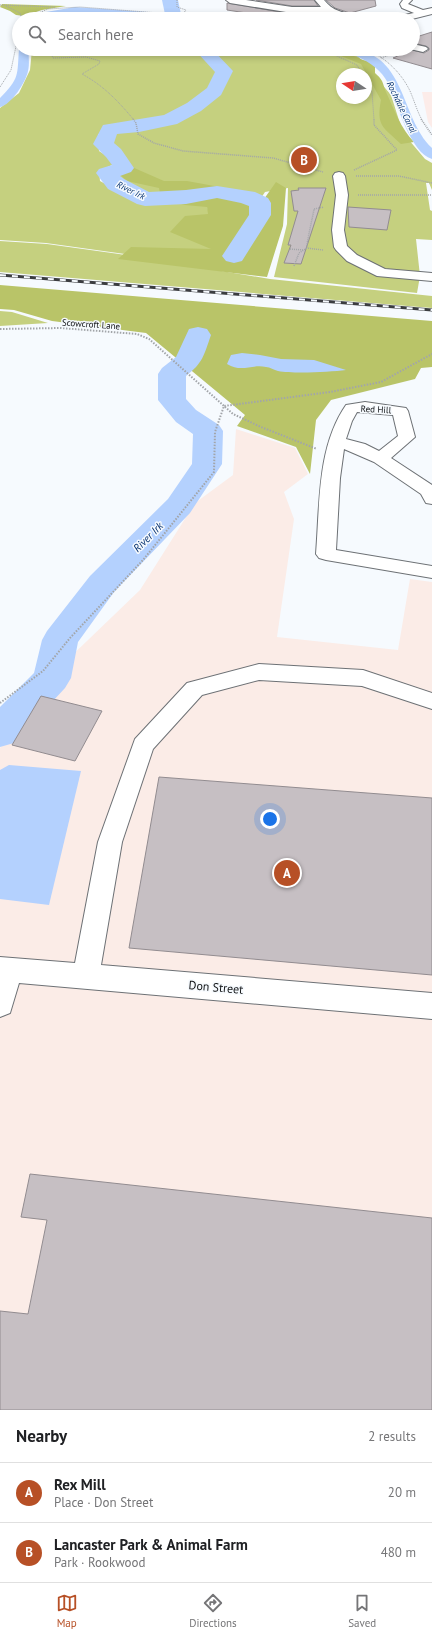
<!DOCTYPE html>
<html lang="en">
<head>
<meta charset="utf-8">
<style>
  :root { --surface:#fff; --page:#f6f6f6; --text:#202124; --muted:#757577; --line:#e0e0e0; --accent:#b75026 }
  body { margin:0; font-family:"PT Sans",sans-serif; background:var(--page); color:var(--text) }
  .compass { position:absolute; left:336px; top:68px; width:36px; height:36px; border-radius:50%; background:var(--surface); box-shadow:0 2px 6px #0003; rotate:282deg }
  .you { position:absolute; left:270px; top:819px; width:14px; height:14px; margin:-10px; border:3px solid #fff; border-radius:50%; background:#1a73e8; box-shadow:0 0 0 6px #1a73e833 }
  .badge { display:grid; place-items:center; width:26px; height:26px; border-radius:50%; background:var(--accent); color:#fff; font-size:13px; font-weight:700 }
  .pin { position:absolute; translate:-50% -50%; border:2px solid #fff; box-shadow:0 1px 4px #0006 }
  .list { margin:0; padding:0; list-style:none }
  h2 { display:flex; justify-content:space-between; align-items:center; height:52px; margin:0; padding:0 16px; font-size:17px }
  h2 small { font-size:13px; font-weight:400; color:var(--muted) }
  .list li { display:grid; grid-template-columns:26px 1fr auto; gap:12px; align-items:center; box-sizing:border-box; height:60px; padding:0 16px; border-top:1px solid var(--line) }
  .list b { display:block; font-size:15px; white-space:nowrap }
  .list p { margin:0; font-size:13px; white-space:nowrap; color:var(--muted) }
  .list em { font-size:13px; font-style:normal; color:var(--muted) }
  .icon { flex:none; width:22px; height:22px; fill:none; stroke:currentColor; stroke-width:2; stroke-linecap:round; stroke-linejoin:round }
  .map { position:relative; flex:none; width:432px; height:1410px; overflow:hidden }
  .search { position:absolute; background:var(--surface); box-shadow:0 2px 6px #0003; left:12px; right:12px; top:12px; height:44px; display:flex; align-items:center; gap:10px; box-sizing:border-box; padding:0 14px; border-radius:22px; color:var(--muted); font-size:15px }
  .sheet { height:172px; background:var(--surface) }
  nav { display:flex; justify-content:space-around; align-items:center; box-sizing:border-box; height:56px; border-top:1px solid var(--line); background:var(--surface); font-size:11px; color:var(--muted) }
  nav a { display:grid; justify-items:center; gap:2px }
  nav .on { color:var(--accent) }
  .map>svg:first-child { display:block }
  .commercial { fill:#fcece9 }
  .industrial { fill:#fbece7 }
  .green { fill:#c5d07f; fill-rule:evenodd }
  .forest { fill:#b9c468 }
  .water { fill:#b4d1fe }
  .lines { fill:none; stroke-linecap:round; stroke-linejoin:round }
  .canal { fill:#b4d1fe; fill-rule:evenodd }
  .river { fill:#b4d1fe; fill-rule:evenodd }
  .building { fill:#c6bfc3; stroke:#928c90 }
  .minor-casing { stroke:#6d7175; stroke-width:2 }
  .path-far2 { stroke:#a2a5a9; stroke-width:1; stroke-dasharray:1 1; stroke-linecap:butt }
  .path-far1 { stroke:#a2a5a9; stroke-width:1.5; stroke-dasharray:1 1; stroke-linecap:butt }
  .path { stroke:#a2a5a9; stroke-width:2; stroke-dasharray:1.5 1.5; stroke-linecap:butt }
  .minor { fill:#fff; fill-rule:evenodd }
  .rail-casing { stroke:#3b3d40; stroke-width:3 }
  .rail { stroke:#f6fafe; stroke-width:2; stroke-dasharray:6; stroke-linecap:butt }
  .labels { text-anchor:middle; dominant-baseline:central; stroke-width:3; stroke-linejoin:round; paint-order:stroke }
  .far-water-label { font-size:9px; font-style:italic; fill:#053170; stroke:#f6fafe }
  .far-street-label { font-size:9px; fill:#0e1012; stroke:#f6fafe }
  .water-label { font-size:11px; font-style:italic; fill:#053170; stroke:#f6fafe }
  .near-street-label { font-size:12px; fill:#0e1012; stroke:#f6fafe }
</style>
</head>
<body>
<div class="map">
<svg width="432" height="1410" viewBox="0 0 432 1410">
  <rect width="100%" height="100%" fill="#f6fafe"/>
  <!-- commercial -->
  <polygon class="commercial" points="422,92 432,92 432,128 428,122"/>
  <!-- industrial -->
  <polygon class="industrial" points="236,429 295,448 308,474 284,492 294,519 277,637 398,650 410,579 432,582 432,1410 0,1410 0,748 62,665 140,590 195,503 233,475"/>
  <!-- green -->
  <g class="green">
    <polygon points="94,13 195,19 48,19 65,14"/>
    <path d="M32 49H337L357 55 391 95 403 133 425 159 432 163V190L429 183H426L430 210 432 211V240L416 239 420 276 417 293 274 277 287 224 288 188 265 192 261 198 213 190 166 196H145L118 183 111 174 127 167 118 153 106 143 110 136 98 134 99 151 113 160 112 165 99 171 100 181 120 192 155 203 204 196 225 268 46 243 0 240V108L19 93 30 70ZM342 74H366V98H342Z"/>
    <polygon points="0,241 47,244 119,254 270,279 432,296 432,308 0,272"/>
    <polygon points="0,311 12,312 48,323 0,326"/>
  </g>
  <!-- forest -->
  <g class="forest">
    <polygon points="2,4 66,6 42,10 24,16 16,15 10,11 0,7"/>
    <path d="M324 49H338L363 60 375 63V73C384 81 382 82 386 92 394 109 401 129 414 142L401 144C383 127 376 126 381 100L361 64Z"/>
    <polygon points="132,167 164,181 187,181 236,190 264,199 276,182 286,188 283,226 267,277 118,259 131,247 211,249 170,232 185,216 208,214 207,207 185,205 161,199 159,188 127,181 118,173"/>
    <polygon points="0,285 432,321 432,367 421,368 415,379 331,400 316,420 310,474 296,447 237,426 245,415 146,333 52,321 14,310 0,309"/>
  </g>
  <!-- water -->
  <g class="water">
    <path d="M242 353 260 355 281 359 314 360 346 370C330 372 294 374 278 371 274 370 270 367 266 367 251 364 242 373 227 364L231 355Z"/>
    <polygon points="9,765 81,771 49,905 0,899 0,770"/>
  </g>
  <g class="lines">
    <!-- canal -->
    <g class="canal">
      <polygon points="75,7 207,16 212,19 140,18 88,13 62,14 45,19 32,19 46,12"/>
      <path d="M19 49H29C28 56 30 64 28 71 26 82 11 105 0 107V98C20 78 17 75 19 49Z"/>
      <path d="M345 49C407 49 399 117 432 148V159C410 153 397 102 388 83 381 70 371 63 358 57 354 54 348 53 345 49Z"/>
    </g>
    <!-- river -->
    <g class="river">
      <polygon points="162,0 178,0 182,19 166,19"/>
      <polygon points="194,49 212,49 233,71 221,95 201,111 177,124 139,132 117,134 114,143 121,149 134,168 131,172 120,176 124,179 149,192 186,190 217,186 255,192 268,198 271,203 271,215 242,261 234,263 226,261 222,256 249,215 249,206 241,203 217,198 186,204 145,206 137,204 108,189 96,173 99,169 112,165 106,157 93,144 103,125 164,115 187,103 207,88 215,72"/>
      <path d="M198 327 207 329 211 335C204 355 203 363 186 376V399L196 410 219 425 223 431 222 464 190 513 114 592 78 642 71 678 65 688 14 743 0 747V707L34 673 42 640 47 631 90 576 168 499 192 464 193 434 176 422 158 400V374L162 368 176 357 189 329Z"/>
    </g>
  </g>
  <!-- building -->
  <g class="building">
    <polygon points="256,0 314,0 318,6 292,6"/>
    <polygon points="326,0 375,0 376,6 350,13 335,8"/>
    <polygon points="227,3 292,14 326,14 335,17 325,19 310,17 308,18 294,16 292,18 275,16 273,17 227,10"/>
    <polygon points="432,32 432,69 393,58 400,55 376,50 409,49 424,53 429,50 429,48 426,46 413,43 413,38"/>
    <polygon points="298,188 326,188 301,264 284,263 291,245 288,245 298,211 294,211 291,191 299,190"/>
    <polygon points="348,207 391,210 387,230 349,227"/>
    <polygon points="41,696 102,711 75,761 12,745"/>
    <polygon points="159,777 432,798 432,975 129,948"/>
    <polygon points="30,1174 432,1218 432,1410 0,1410 0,1311 28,1314 47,1220 21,1217"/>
  </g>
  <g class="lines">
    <!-- minor casing -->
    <g class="minor-casing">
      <g id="minor">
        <path d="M226 0H246L292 7H321L315 0H324C328 5 333 9 339 11 358 19 394 18 414 13L402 8 400 4 403 0H412L408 4 423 10 432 8V14L412 19H346L326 12 292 13 230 3Z"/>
        <polygon points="413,44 426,47 428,49 423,52 410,49 413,49"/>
        <polygon points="339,172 343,173 345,176 348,195 344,230 347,246 357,255 385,269 432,273 432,281 377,276 347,261 336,250 334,247 332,230 336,195 333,176 335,173"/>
        <path d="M365 402 406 408 408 411 415 437 391 458 432 485V504L426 503 421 494 374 462 344 449 340 478 336 550 432 566V578L326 560 319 558 316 554C320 504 317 447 346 405ZM357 412 393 415 398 436 379 451 365 444 346 439 352 421Z"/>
        <polygon points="259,664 363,670 432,693 432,709 362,686 259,680 202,695 153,749 122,842 101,965 432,993 432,1019 19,983 10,1013 0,1017 0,957 75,963 98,842 135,739 187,683"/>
      </g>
    </g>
    <!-- path-far2 -->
    <g class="path-far2">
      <polyline points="177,0 177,7 186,10 182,15"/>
      <polyline points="0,5 56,7"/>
      <polyline points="6,6 20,13 22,19"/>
      <polyline points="28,19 34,15 48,9 80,7 238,19"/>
      <polyline points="75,19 109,16 175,19"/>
      <path d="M49 49 53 58 86 57 100 61 99 64 82 74C104 86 118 101 134 120"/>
      <polyline points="321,49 357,65 362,74"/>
      <path d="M364 49C383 55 401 72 410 91 414 100 417 111 422 120"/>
      <polyline points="381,58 401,51"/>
      <polyline points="366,81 372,92 374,120"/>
      <polyline points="0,87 11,70 19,32"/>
    </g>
    <!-- path-far1 -->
    <g class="path-far1">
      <polyline points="133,119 136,123 138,134 154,143 183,151 273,158 323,172"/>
      <polyline points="421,119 432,135"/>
      <polyline points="354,170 397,150 374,125 374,119"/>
      <polyline points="356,176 399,176 432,183"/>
      <polyline points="358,195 432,195"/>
      <polyline points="290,249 303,250"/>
      <path d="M323 250 307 248C306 245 313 216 314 209L324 207"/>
      <polyline points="294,266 299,253 307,248"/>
    </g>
    <!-- path -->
    <g class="path">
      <polyline points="0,329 61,328 137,334 149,339 233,414 261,427 317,449"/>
      <polyline points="0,703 43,671 70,638 143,560 214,472 215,432 224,406 330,392 381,382 432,354"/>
    </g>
    <!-- minor -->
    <use href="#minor" class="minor"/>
    <!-- rail casing -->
    <g class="rail-casing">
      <polyline id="rail" points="0,275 432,310"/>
    </g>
    <!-- rail -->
    <use href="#rail" class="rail"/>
  </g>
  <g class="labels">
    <!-- far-water labels -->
    <g class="far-water-label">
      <text transform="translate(402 107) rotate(64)">Rochdale Canal</text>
      <text transform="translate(131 190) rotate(26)">River Irk</text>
    </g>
    <!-- far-street labels -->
    <g class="far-street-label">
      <text transform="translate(91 324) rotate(4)">Scowcroft Lane</text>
      <text transform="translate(376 409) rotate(3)">Red Hill</text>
    </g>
    <!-- water labels -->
    <g class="water-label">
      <text transform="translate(148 537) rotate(-45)">River Irk</text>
    </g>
    <!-- near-street labels -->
    <g class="near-street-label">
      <text transform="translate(216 987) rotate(5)">Don Street</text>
    </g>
  </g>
</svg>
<svg class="compass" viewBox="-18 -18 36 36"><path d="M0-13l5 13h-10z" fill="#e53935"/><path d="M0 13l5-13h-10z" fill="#757577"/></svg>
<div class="you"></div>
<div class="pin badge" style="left:287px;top:873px">A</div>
<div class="pin badge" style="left:304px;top:160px">B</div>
<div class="search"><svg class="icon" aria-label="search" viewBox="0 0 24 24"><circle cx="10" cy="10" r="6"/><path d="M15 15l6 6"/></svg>Search here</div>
</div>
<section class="sheet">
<h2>Nearby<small>2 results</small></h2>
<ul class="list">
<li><span class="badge">A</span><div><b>Rex Mill</b><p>Place · Don Street</p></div><em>20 m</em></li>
<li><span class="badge">B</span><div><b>Lancaster Park &amp; Animal Farm</b><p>Park · Rookwood</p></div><em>480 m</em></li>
</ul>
</section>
<nav>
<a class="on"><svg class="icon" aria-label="map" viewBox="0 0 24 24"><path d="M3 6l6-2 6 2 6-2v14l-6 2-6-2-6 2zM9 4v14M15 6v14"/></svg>Map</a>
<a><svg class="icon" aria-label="directions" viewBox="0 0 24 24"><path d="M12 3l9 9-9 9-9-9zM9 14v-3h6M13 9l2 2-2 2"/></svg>Directions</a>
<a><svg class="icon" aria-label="saved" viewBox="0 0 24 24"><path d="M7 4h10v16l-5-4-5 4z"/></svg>Saved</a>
</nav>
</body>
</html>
